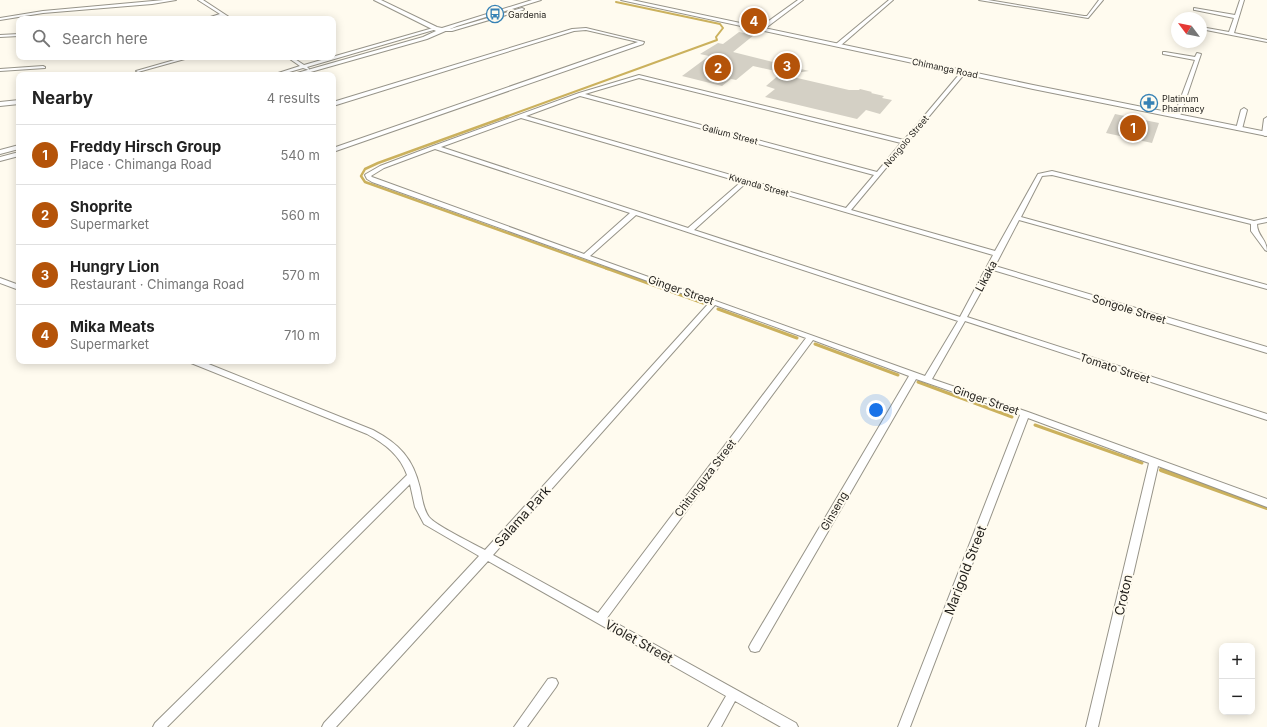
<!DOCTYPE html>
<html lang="en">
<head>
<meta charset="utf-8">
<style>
  :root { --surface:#fff; --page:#f2f2f2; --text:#222; --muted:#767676; --line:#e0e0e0; --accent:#b45309 }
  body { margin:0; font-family:Inter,sans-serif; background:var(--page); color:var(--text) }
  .controls { position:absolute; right:12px; bottom:12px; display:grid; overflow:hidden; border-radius:8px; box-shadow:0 2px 10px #0003 }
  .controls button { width:36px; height:36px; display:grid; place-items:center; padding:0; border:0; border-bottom:1px solid var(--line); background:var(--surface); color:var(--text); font:20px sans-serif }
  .compass { position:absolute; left:1171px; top:12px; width:36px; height:36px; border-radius:50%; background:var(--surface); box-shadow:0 2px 10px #0003; rotate:302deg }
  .you { position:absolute; left:876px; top:410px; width:14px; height:14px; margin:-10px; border:3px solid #fff; border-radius:50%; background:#1a73e8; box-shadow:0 0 0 6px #1a73e833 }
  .badge { display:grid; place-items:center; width:26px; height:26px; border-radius:50%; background:var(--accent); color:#fff; font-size:13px; font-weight:700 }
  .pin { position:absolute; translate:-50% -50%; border:2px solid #fff; box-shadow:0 1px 4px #0006 }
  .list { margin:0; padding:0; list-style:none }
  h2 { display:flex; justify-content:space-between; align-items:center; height:52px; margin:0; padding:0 16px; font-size:17px }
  h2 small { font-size:13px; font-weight:400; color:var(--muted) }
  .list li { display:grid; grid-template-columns:26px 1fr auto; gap:12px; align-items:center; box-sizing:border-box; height:60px; padding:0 16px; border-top:1px solid var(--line) }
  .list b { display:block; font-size:15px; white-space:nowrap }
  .list p { margin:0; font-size:13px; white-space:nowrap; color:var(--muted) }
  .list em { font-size:13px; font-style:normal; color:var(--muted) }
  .icon { flex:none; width:22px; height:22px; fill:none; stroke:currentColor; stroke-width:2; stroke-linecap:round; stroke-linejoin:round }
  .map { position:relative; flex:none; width:1267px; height:727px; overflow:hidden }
  .search { position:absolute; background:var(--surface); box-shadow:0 2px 10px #0003; left:16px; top:16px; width:320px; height:44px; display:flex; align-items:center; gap:10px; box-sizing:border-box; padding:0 14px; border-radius:8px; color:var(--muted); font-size:15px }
  .panel { position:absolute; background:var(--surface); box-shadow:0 2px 10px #0003; left:16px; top:72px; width:320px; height:292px; border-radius:8px }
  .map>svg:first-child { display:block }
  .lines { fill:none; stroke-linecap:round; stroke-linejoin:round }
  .stream-far3 { stroke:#cbb15d; stroke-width:2 }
  .stream-far2 { stroke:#cbb15d; stroke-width:2.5 }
  .stream-far1 { stroke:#cbb15d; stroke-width:3 }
  .stream { stroke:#cbb15d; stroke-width:4 }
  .building { fill:#d4d0c5 }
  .street-casing { stroke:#979489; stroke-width:2 }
  .secondary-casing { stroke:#979489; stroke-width:2 }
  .street { fill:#fff; fill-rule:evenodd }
  .secondary { fill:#fff; fill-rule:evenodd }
  .labels { text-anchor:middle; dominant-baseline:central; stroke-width:4; stroke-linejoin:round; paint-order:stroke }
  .far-poi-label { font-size:9px; fill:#211f1b; stroke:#fffbef; text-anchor:start }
  .far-street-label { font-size:9px; fill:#211f1b; stroke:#fffbef }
  .street-label { font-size:11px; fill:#211f1b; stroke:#fffbef }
  .near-street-label { font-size:13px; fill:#211f1b; stroke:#fffbef }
</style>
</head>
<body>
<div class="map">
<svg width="1267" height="727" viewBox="0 0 1267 727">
  <rect width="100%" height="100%" fill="#fffbef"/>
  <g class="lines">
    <!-- stream-far3 -->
    <polyline class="stream-far3" points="505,117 717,40 716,37 723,28 720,24 616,2"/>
    <!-- stream-far2 -->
    <polyline class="stream-far2" points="508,116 378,163 365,169 361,176 365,182 608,269"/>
    <!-- stream-far1 -->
    <g class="stream-far1">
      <polyline points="606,268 703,303"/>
      <polyline points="718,309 797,338"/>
      <polyline points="815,344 898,375"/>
      <polyline points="918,382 1012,417"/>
      <polyline points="1035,425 1142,463"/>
    </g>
    <!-- stream -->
    <polyline class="stream" points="1161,470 1267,508"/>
  </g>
  <!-- building -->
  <g class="building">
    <polygon points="739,32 754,35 733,52 809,71 789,74 753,66 736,80 731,79 722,86 682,76 709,56 700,54 718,43 723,44"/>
    <polygon points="780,74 849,90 859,90 860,89 872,92 871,93 884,96 882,98 892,100 880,114 866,110 857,119 765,97 775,89 766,86"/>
    <polygon points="1115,114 1159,123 1152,143 1106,133"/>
  </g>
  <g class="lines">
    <!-- street casing -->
    <g class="street-casing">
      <g id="street">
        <polygon points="164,0 176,0 152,4 43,13 0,20 0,18 43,11"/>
        <polygon points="198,0 203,0 232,19 227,19 223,16 211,19 204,19 220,14"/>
        <polygon points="798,0 803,0 763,30 759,30 759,28"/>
        <polygon points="889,0 893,0 840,46 836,46 836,44"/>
        <polygon points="979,0 988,0 1084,16 1087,16 1099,0 1103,0 1088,18"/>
        <polygon points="1240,0 1244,0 1234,33 1267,40 1267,42 1201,29 1201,27 1229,32 1234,18 1195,10 1194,10 1194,8 1235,15"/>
        <polygon points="522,8 524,9 523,10 452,31 441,31 439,30 441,29 450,29"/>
        <polygon points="433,28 437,29 307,67 309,69 309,70 303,68 279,75 272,75 300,66 287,57 292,57 304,65"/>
        <polygon points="586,28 644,42 643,44 333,152 333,148 638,42 586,30 574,31 333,106 333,102 572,29"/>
        <polygon points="19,34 19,36 0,37 0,35"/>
        <polygon points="1165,52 1195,57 1197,53 1201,54 1180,116 1177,118 1174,116 1195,60 1163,54 1163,52"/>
        <polygon points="185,57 192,57 138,72 136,71"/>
        <polygon points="43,66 45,67 45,68 0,71 0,69"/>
        <path d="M962 71 966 72 851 210 995 251 1038 174 1052 171 1254 221 1267 218V222L1257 224C1257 236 1267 239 1267 251L1265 250 1251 231V224L1052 175 1042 176 1021 217 1267 285V289L1019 220 995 266 1267 347V353L993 270 967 317 1267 414V420L965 321 932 379 1028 412 1267 499V507L1158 466 1098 727H1086L1149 463 1028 418 910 727H898L1020 415 916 379 759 651 755 652 751 651 749 647 751 643 909 376 813 340 607 618 796 723 798 727H781L735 701 721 727H708L726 696 488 561 336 727H322L324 723 479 556 424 524 415 507 410 484 167 727H153L155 723 407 475C400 455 385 444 367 434L191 363 190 361H201L373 430C399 444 413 458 420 488 422 497 423 509 429 517 435 525 474 544 485 550L709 303 372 182 367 179 365 175 366 174 380 166 433 146 579 93 639 75 904 140ZM639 78 901 143 877 172 585 94ZM580 96 874 175 846 208 526 116ZM521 118 741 182 688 228 441 147ZM435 149 630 213 584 254 372 177 371 176 384 168ZM746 183 993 255 960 317 694 230ZM636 215 958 321 925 376 590 256ZM715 305 806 338 598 613 493 555Z"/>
        <polygon points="19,100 19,104 0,106 0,102"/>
        <polygon points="1244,108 1247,110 1242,129 1237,130 1236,129 1241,110"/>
        <polygon points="1267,117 1267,135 1265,136 1262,134 1264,119"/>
        <polygon points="19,145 19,149 0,154 0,150"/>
        <polygon points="0,278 19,285 19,290 0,283"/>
        <polygon points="552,678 556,679 558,683 556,687 527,727 514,727 548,679"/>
      </g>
    </g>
    <!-- secondary casing -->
    <g class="secondary-casing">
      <g id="secondary">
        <polygon points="374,0 381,0 437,27 442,28 532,0 541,0 457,26 427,39 300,75 290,75 423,37 436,31"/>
        <polygon points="621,0 632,0 1033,85 1267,132 1267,136 1033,89"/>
        <polygon points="19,152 19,156 0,161 0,157"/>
      </g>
    </g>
    <!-- street -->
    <use href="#street" class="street"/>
    <!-- secondary -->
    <use href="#secondary" class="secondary"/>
  </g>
  <!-- icons -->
  <defs>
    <g id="bus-ring" transform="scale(0.9)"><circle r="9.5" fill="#fffbef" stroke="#3782b5" stroke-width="1.5"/><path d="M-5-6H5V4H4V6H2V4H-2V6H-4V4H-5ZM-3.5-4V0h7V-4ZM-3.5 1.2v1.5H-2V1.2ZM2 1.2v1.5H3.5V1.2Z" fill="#3782b5"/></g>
    <g id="pharmacy-ring" transform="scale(0.9)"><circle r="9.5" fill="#fffbef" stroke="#3782b5" stroke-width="1.5"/><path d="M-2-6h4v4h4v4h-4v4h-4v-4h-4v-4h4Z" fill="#3782b5"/></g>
  </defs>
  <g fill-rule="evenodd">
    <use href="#bus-ring" x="495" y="14"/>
    <use href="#pharmacy-ring" x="1149" y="103"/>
  </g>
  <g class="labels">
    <!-- far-poi labels -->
    <g class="far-poi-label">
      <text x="508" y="14">Gardenia</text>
      <text x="1162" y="98">Platinum<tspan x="1162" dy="10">Pharmacy</tspan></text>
    </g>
    <!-- far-street labels -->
    <g class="far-street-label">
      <text transform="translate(945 68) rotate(12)">Chimanga Road</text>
      <text transform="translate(730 134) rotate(15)">Galium Street</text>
      <text transform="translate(906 141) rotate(-50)">Nongolo Street</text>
      <text transform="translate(759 185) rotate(16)">Kwanda Street</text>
    </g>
    <!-- street labels -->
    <g class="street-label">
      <text transform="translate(986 276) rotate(-62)">Likaka</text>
      <text transform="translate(681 290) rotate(19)">Ginger Street</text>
      <text transform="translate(1129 309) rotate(17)">Songole Street</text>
      <text transform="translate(1115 368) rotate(18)">Tomato Street</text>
      <text transform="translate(986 400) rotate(19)">Ginger Street</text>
      <text transform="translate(705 478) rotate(-53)">Chitunguza Street</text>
      <text transform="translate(834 511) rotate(-60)">Ginseng</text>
    </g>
    <!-- near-street labels -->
    <g class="near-street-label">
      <text transform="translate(522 516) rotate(-48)">Salama Park</text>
      <text transform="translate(965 570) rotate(-69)">Marigold Street</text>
      <text transform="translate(1123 595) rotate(-77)">Croton</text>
      <text transform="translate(639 641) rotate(29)">Violet Street</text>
    </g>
  </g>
</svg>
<div class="controls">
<button>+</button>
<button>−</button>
</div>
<svg class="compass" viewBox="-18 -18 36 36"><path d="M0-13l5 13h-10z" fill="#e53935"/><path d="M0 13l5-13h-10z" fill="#767676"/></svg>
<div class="you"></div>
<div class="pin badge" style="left:1133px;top:128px">1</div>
<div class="pin badge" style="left:718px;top:68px">2</div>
<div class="pin badge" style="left:787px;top:66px">3</div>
<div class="pin badge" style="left:754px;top:21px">4</div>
<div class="search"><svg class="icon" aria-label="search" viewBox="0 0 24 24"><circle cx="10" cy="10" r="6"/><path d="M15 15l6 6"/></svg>Search here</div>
<section class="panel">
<h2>Nearby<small>4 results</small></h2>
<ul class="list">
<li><span class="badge">1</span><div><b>Freddy Hirsch Group</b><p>Place · Chimanga Road</p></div><em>540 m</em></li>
<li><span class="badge">2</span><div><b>Shoprite</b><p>Supermarket</p></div><em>560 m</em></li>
<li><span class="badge">3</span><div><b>Hungry Lion</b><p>Restaurant · Chimanga Road</p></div><em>570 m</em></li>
<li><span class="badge">4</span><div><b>Mika Meats</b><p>Supermarket</p></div><em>710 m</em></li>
</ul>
</section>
</div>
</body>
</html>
